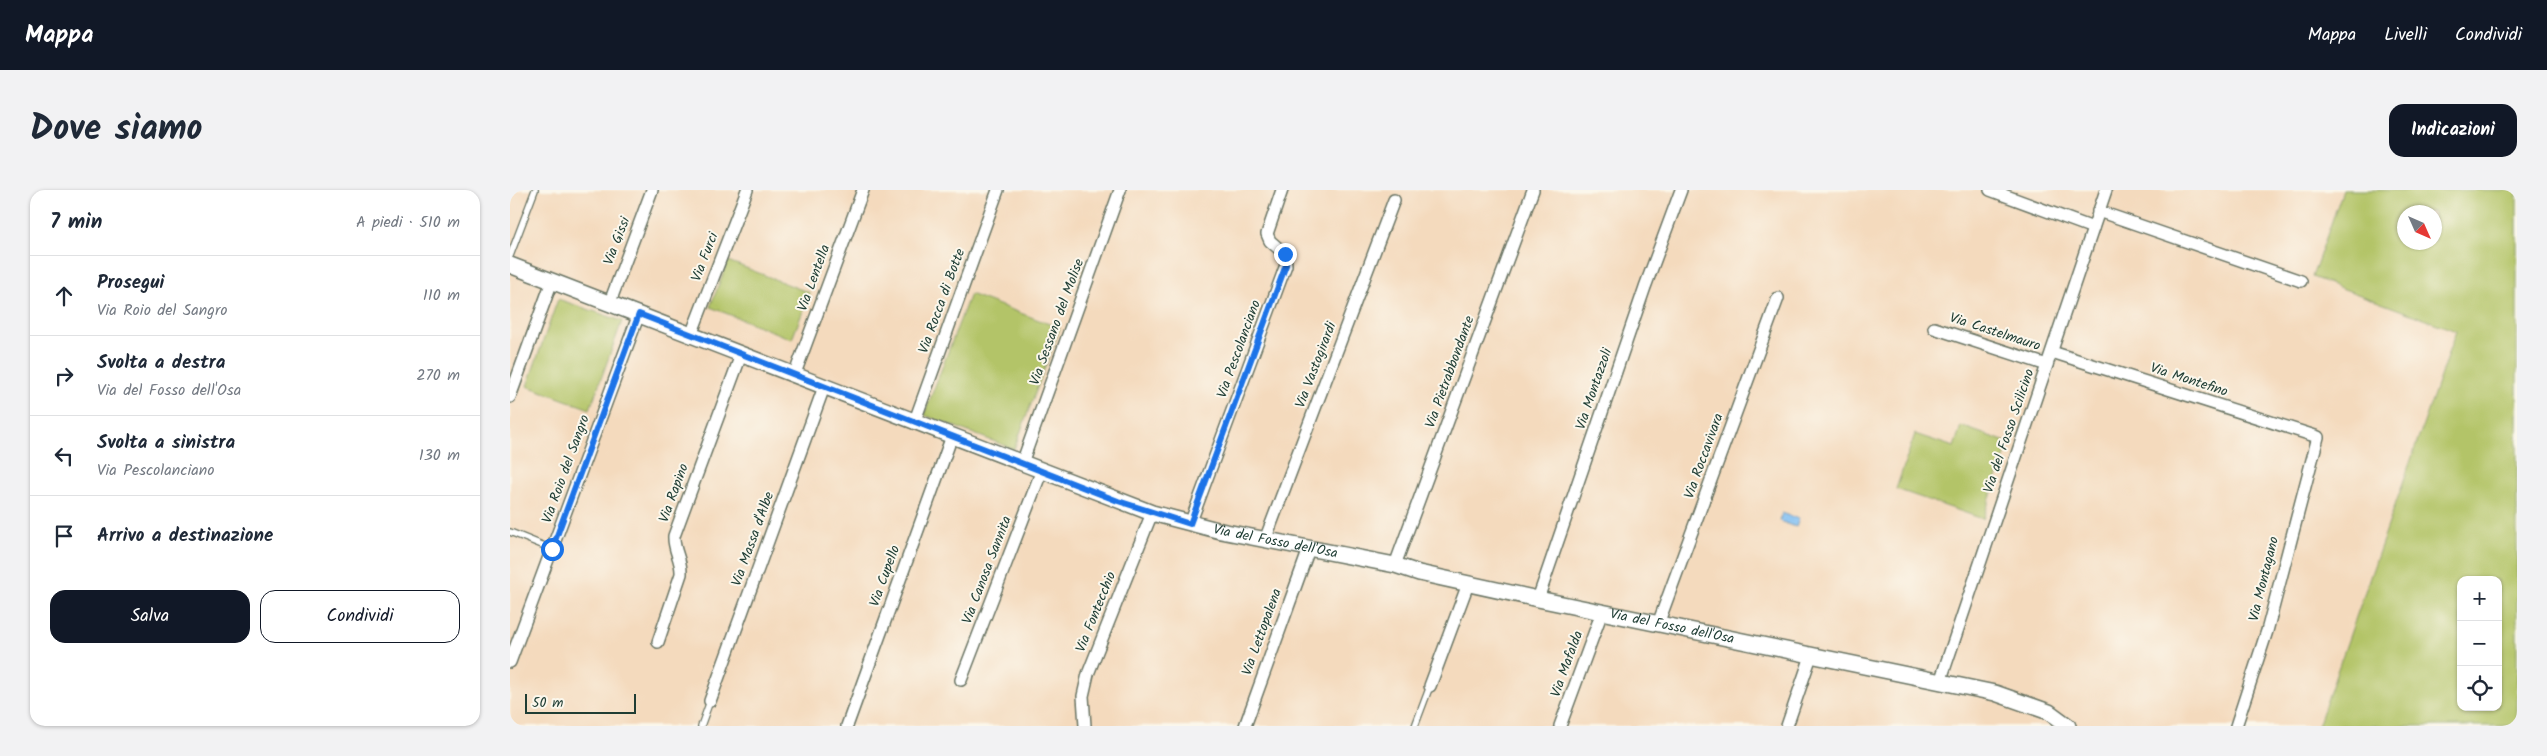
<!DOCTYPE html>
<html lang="it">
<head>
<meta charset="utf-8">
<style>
  :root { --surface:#fff; --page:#f2f2f3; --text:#1f2937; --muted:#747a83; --line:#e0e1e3; --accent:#111827 }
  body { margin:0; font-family:Kalam,sans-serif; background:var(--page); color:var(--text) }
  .controls { position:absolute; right:15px; bottom:15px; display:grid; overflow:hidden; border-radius:10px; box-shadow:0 1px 4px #0004 }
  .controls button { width:45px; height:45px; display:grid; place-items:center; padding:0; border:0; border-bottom:1px solid var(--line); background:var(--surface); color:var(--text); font:25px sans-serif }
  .compass { position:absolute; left:1887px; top:15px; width:45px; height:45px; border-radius:50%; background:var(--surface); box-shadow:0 1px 4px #0004; rotate:135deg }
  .scale { position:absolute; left:15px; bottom:12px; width:111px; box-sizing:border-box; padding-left:5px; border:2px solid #1f3d34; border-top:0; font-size:14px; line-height:18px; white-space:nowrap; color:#1f3d34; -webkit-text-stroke:4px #fbf7ec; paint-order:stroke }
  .stop { position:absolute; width:15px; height:15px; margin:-11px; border:4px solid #1a73e8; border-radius:50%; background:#fff }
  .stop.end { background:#1a73e8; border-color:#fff; box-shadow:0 1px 5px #0008 }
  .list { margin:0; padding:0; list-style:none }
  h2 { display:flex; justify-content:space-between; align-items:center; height:65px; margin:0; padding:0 20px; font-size:21px }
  h2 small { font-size:16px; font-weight:400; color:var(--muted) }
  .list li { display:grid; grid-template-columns:32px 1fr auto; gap:15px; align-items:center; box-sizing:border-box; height:80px; padding:0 20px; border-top:1px solid var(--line) }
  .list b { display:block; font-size:19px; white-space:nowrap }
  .list p { margin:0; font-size:16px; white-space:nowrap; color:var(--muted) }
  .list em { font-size:16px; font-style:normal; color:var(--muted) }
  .actions { display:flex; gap:10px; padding:15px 20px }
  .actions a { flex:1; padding:11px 0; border:1px solid var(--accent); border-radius:15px; text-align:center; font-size:18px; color:var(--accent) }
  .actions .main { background:var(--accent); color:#fff }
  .icon { flex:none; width:28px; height:28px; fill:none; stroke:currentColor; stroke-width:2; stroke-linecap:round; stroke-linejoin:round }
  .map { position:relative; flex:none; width:2007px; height:536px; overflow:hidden; border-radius:15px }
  header { display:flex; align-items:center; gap:30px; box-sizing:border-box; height:70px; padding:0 25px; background:var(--accent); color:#fff }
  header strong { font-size:24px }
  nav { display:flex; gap:28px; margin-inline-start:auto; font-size:18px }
  .intro { display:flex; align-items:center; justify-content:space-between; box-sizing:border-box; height:120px; padding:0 30px }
  h1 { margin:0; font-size:35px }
  .button { padding:12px 22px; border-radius:15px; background:var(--accent); color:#fff; font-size:18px; font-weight:700 }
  main { display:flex; gap:30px; padding:0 30px }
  aside { flex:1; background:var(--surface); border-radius:15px; box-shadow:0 1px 4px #0004 }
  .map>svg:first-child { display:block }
  .green { fill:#b3c467; stroke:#69804e; fill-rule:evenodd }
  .water { fill:#7fbef3; stroke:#4f7e94 }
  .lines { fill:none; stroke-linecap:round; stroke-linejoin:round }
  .service-casing { stroke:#6a7464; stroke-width:8 }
  .minor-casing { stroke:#6a7464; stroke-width:14 }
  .tertiary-casing { stroke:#6a7464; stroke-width:18 }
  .service { stroke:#fff; stroke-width:5.5 }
  .minor { stroke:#fff; stroke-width:11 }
  .tertiary { stroke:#fff; stroke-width:15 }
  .route { stroke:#1a73e8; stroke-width:6 }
  .labels { text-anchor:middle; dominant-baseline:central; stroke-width:4; stroke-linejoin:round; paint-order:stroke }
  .street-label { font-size:14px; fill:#1f3d34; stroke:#fbf7ec }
</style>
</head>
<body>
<header>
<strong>Mappa</strong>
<nav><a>Mappa</a><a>Livelli</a><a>Condividi</a></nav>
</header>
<div class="intro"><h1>Dove siamo</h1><a class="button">Indicazioni</a></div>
<main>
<aside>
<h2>7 min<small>A piedi · 510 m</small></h2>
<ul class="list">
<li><svg class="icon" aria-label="ahead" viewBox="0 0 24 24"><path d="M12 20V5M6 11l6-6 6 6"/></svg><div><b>Prosegui</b><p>Via Roio del Sangro</p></div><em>110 m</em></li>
<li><svg class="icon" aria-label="right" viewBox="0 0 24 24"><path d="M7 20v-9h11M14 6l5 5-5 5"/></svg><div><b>Svolta a destra</b><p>Via del Fosso dell'Osa</p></div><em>270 m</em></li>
<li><svg class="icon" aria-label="left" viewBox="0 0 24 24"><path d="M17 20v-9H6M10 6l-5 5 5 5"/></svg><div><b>Svolta a sinistra</b><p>Via Pescolanciano</p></div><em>130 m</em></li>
<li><svg class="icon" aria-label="arrive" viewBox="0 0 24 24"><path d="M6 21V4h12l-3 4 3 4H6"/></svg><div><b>Arrivo a destinazione</b></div></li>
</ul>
<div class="actions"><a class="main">Salva</a><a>Condividi</a></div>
</aside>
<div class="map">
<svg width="2007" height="536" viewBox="0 0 2007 536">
  <rect width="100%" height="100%" fill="#fbf7ec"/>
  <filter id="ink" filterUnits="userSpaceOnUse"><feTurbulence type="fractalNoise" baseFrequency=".02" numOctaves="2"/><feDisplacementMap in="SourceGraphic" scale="10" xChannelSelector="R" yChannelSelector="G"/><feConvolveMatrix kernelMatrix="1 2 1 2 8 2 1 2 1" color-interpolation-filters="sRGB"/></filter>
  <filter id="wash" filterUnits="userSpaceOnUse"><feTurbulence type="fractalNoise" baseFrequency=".0096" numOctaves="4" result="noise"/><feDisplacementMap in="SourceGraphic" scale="20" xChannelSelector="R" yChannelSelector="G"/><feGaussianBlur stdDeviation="1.12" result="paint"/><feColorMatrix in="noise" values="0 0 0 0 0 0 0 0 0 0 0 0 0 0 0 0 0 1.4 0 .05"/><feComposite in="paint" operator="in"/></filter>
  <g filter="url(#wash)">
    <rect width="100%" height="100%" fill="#f4dabd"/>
    <!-- green -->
    <g class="green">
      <path d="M1833 0H2007V536H1808L1946 141 1802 87ZM1894 22H1924V52H1894ZM1951 390H1988V517H1951Z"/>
      <polygon points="218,71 300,103 282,149 200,117"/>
      <polygon points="460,104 550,138 504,259 414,225"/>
      <polygon points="48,109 112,131 80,219 17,196"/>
      <polygon points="1451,236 1499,253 1473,329 1386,299 1405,244 1444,257"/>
    </g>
    <!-- water -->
    <polygon class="water" points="1272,323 1289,329 1286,337 1269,331"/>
  </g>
  <g filter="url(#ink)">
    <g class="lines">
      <!-- service casing -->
      <g class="service-casing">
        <g id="service">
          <polyline points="0,66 25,0"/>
          <polyline points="0,342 42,359"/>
          <polyline points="191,536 200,511"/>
          <polyline points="905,536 920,496"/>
        </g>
      </g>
      <!-- minor casing -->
      <g class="minor-casing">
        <g id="minor">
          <polyline points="1480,0 1583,38"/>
          <polyline points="1588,21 1791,91"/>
          <polyline points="100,112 142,0"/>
          <polyline points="1424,138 1537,175"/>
          <polyline points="181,145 237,0"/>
          <polyline points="1542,162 1808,247 1757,441 1726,536"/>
          <polyline points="284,186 353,0"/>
          <polyline points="0,207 42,91"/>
          <polyline points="404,233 488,0"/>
          <polyline points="512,273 610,0"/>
          <polyline points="680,334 776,75 775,64 760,51 757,44 772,0"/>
          <polyline points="755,350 884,10"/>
          <polyline points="885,375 1023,0"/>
          <polyline points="1028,409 1135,97 1171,0"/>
          <polyline points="1148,434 1268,108"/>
          <path d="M148 452 171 384C172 370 163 360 164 346L231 165"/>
          <polyline points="0,472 129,124"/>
          <polyline points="451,490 532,280"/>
          <polyline points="1430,492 1596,0"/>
          <polyline points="920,496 958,394"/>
          <polyline points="200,511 314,197"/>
          <polyline points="337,536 442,246"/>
          <polyline points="575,536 573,506 578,484 642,323"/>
          <polyline points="735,536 799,359"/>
          <polyline points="1050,536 1092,422"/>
          <polyline points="1277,536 1301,466"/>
        </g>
      </g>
      <!-- tertiary casing -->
      <g class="tertiary-casing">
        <g id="tertiary">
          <path id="s1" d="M0 75 642 323 711 341 885 375 909 383 1028 409 1485 503 1539 522 1558 536"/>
        </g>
      </g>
      <!-- service -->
      <use href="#service" class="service"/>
      <!-- minor -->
      <use href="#minor" class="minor"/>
      <!-- tertiary -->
      <use href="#tertiary" class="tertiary"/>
    </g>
  </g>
  <g class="lines" filter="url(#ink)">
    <!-- route -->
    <polyline class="route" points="42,359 129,124 608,311 680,334 776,75 775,64"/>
  </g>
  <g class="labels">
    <!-- street labels -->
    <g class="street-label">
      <text transform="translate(107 51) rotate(-69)">Via Gissi</text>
      <text transform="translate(195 67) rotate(-69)">Via Furci</text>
      <text transform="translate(304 88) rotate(-70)">Via Lentella</text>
      <text transform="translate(432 111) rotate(-70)">Via Rocca di Botte</text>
      <text transform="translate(547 132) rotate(-70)">Via Sessano del Molise</text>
      <text transform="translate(1485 142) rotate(18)">Via Castelmauro</text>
      <text transform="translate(729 159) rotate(-70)">Via Pescolanciano</text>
      <text transform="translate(806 175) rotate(-69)">Via Vastogirardi</text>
      <text transform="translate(940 182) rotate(-70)">Via Pietrabbondante</text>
      <text transform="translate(1679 190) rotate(18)">Via Montefino</text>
      <text transform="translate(1084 199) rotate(-71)">Via Montazzoli</text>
      <text transform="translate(1499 241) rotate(-71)">Via del Fosso Scilicino</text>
      <text transform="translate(1194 266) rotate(-70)">Via Roccavivara</text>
      <text transform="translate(56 279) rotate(-70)">Via Roio del Sangro</text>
      <text transform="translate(164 303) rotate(-70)">Via Rapino</text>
      <text transform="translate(243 349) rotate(-70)">Via Massa d'Albe</text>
      <text stroke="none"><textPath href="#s1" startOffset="815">Via del Fosso dell'Osa</textPath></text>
      <text transform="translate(477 380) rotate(-69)">Via Canosa Sannita</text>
      <text transform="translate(375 386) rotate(-70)">Via Cupello</text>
      <text transform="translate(1754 389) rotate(-76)">Via Montagano</text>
      <text transform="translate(586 422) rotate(-68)">Via Fontecchio</text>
      <text stroke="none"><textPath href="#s1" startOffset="1221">Via del Fosso dell'Osa</textPath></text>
      <text transform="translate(752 442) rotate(-70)">Via Lettopalena</text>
      <text transform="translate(1057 474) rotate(-70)">Via Mafalda</text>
    </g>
  </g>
</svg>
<div class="controls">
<button>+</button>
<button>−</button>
<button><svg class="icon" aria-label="locate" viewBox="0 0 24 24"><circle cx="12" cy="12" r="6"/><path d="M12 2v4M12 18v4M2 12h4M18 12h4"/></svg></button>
</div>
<svg class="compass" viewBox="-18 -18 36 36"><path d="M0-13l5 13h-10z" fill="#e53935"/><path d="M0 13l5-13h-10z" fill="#747a83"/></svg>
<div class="scale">50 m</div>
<div class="stop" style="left:42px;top:359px"></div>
<div class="stop end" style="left:775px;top:64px"></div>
</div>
</main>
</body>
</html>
